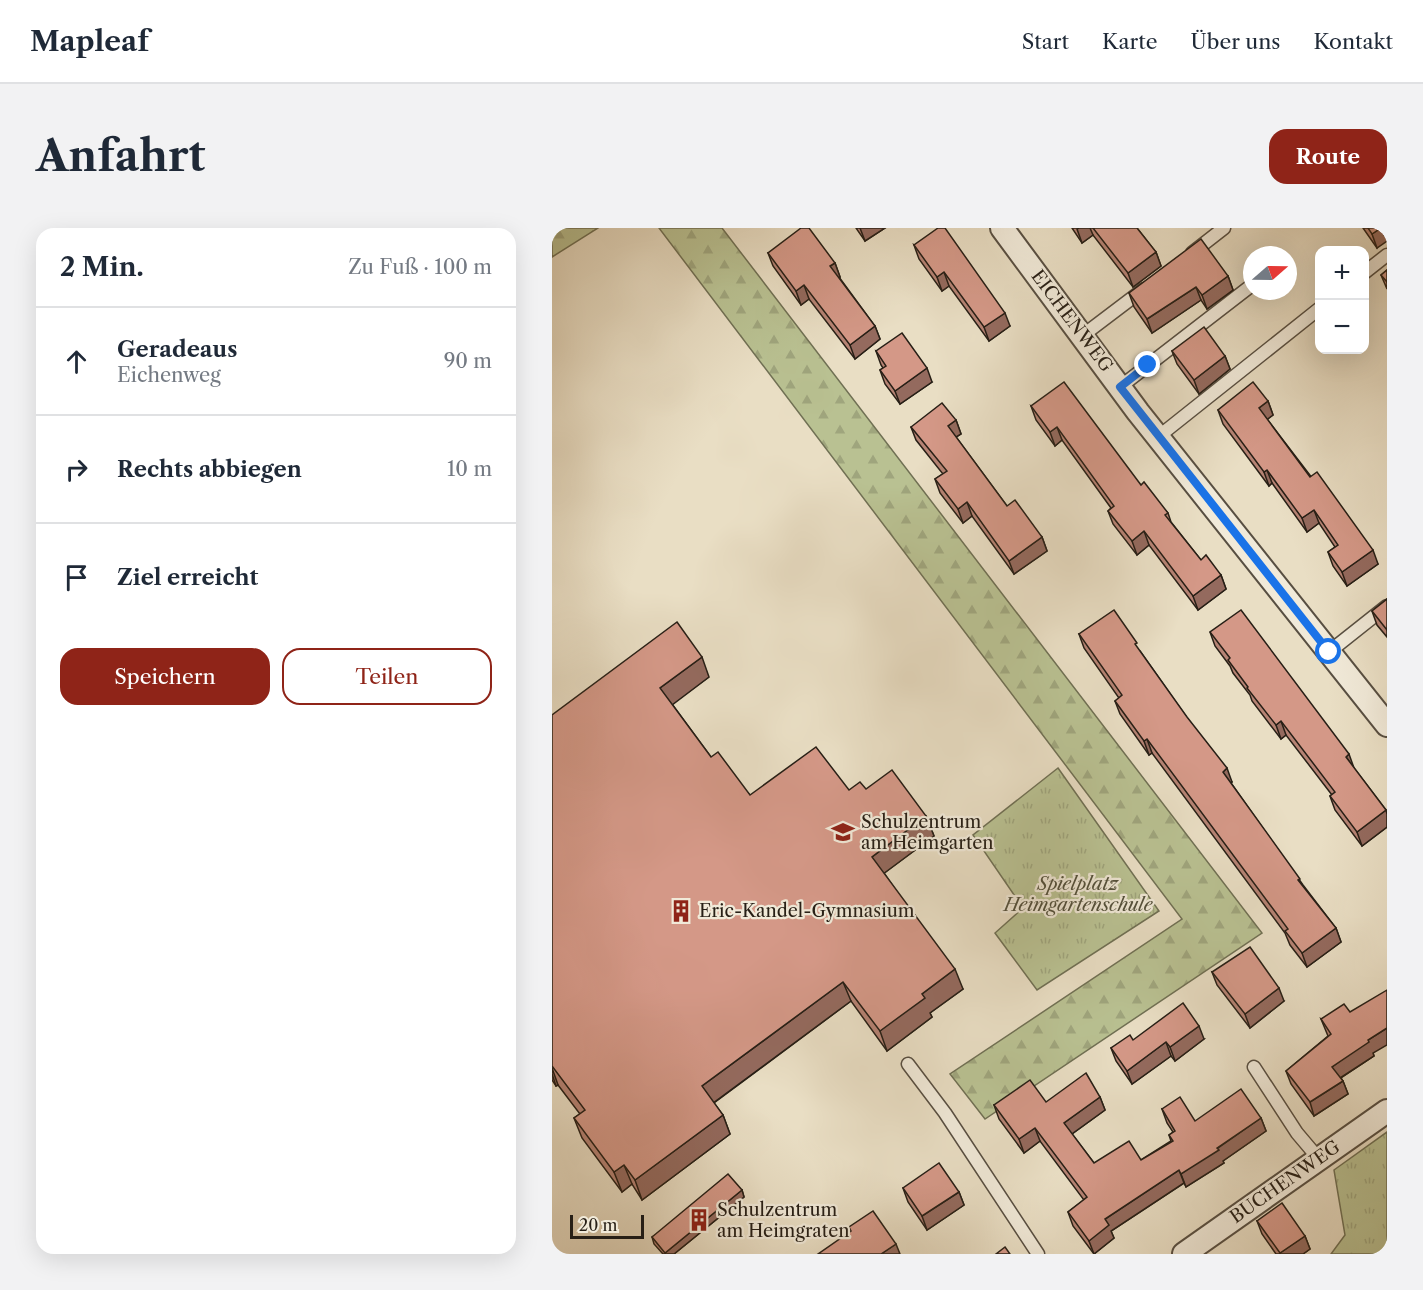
<!DOCTYPE html>
<html lang="de">
<head>
<meta charset="utf-8">
<style>
  :root { --surface:#fff; --page:#f2f2f3; --text:#1f2937; --muted:#747a83; --line:#e0e1e3; --accent:#8f2418 }
  body { margin:0; font-family:"Libre Caslon Text",serif; background:var(--page); color:var(--text) }
  .controls { position:absolute; right:18px; top:18px; display:grid; overflow:hidden; border-radius:12px; box-shadow:0 6px 24px #0002 }
  .controls button { width:54px; height:54px; display:grid; place-items:center; padding:0; border:0; border-bottom:2px solid var(--line); background:var(--surface); color:var(--text); font:30px sans-serif }
  .compass { position:absolute; left:691px; top:18px; width:54px; height:54px; border-radius:50%; background:var(--surface); box-shadow:0 6px 24px #0002; rotate:70deg }
  .scale { position:absolute; left:18px; bottom:15px; width:74px; box-sizing:border-box; padding-left:6px; border:3px solid #271f16; border-top:0; font-size:16px; line-height:21px; white-space:nowrap; color:#271f16; -webkit-text-stroke:4px #f1ead9; paint-order:stroke }
  .stop { position:absolute; width:18px; height:18px; margin:-14px; border:4px solid #1a73e8; border-radius:50%; background:#fff }
  .stop.end { background:#1a73e8; border-color:#fff; box-shadow:0 2px 6px #0008 }
  .list { margin:0; padding:0; list-style:none }
  h2 { display:flex; justify-content:space-between; align-items:center; height:78px; margin:0; padding:0 24px; font-size:26px }
  h2 small { font-size:20px; font-weight:400; color:var(--muted) }
  .list li { display:grid; grid-template-columns:39px 1fr auto; gap:18px; align-items:center; box-sizing:border-box; height:108px; padding:0 24px; border-top:2px solid var(--line) }
  .list b { display:block; font-size:22px; white-space:nowrap }
  .list p { margin:0; font-size:20px; white-space:nowrap; color:var(--muted) }
  .list em { font-size:20px; font-style:normal; color:var(--muted) }
  .actions { display:flex; gap:12px; padding:18px 24px }
  .actions a { flex:1; padding:14px 0; border:2px solid var(--accent); border-radius:18px; text-align:center; font-size:21px; color:var(--accent) }
  .actions .main { background:var(--accent); color:#fff }
  .icon { flex:none; width:33px; height:33px; fill:none; stroke:currentColor; stroke-width:2; stroke-linecap:round; stroke-linejoin:round }
  .map { position:relative; flex:none; width:835px; height:1026px; overflow:hidden; border-radius:18px }
  header { display:flex; align-items:center; gap:36px; box-sizing:border-box; height:84px; padding:0 30px; background:var(--surface); border-bottom:2px solid var(--line) }
  header strong { font-size:28px }
  nav { display:flex; gap:33px; margin-inline-start:auto; font-size:21px }
  .intro { display:flex; align-items:center; justify-content:space-between; box-sizing:border-box; height:144px; padding:0 36px }
  h1 { margin:0; font-size:42px }
  .button { padding:15px 27px; border-radius:18px; background:var(--accent); color:#fff; font-size:21px; font-weight:700 }
  main { display:flex; gap:36px; padding:0 36px }
  aside { flex:1; background:var(--surface); border-radius:18px; box-shadow:0 6px 24px #0002 }
  .map>svg:first-child { display:block }
  .grass { fill:url(#grass-tufts); stroke:#707054; stroke-width:1.5 }
  .forest { fill:url(#forest-firs); stroke:#707054; stroke-width:1.5 }
  .lines { fill:none; stroke-linecap:round; stroke-linejoin:round }
  .service-casing { stroke:#584f42; stroke-width:15 }
  .minor-casing { stroke:#584f42; stroke-width:26 }
  .service { stroke:#f1ead9; stroke-width:12 }
  .minor { stroke:#f1ead9; stroke-width:22 }
  .wall { fill:#b68374; stroke:#271f16; stroke-width:1.5 }
  .shaded-wall { fill:#946a5e; stroke:#271f16; stroke-width:1.5 }
  .building { fill:#d49887; stroke:#271f16; stroke-width:1.5 }
  .route { stroke:#1a73e8; stroke-width:8 }
  .labels { text-anchor:middle; dominant-baseline:central; stroke-width:4.5; stroke-linejoin:round; paint-order:stroke }
  .street-label { font-size:18px; fill:#271f16; stroke:#f1ead9 }
  .poi-label { font-size:18px; fill:#271f16; stroke:#f1ead9; text-anchor:start }
  .park-label { font-size:18px; font-style:italic; fill:#53503b; stroke:#f1ead9 }
</style>
</head>
<body>
<header>
<strong>Mapleaf</strong>
<nav><a>Start</a><a>Karte</a><a>Über uns</a><a>Kontakt</a></nav>
</header>
<div class="intro"><h1>Anfahrt</h1><a class="button">Route</a></div>
<main>
<aside>
<h2>2 Min.<small>Zu Fuß · 100 m</small></h2>
<ul class="list">
<li><svg class="icon" aria-label="ahead" viewBox="0 0 24 24"><path d="M12 20V5M6 11l6-6 6 6"/></svg><div><b>Geradeaus</b><p>Eichenweg</p></div><em>90 m</em></li>
<li><svg class="icon" aria-label="right" viewBox="0 0 24 24"><path d="M7 20v-9h11M14 6l5 5-5 5"/></svg><div><b>Rechts abbiegen</b></div><em>10 m</em></li>
<li><svg class="icon" aria-label="arrive" viewBox="0 0 24 24"><path d="M6 21V4h12l-3 4 3 4H6"/></svg><div><b>Ziel erreicht</b></div></li>
</ul>
<div class="actions"><a class="main">Speichern</a><a>Teilen</a></div>
</aside>
<div class="map">
<svg width="835" height="1026" viewBox="0 0 835 1026">
  <defs>
    <pattern id="grass-tufts" width="24" height="20" patternUnits="userSpaceOnUse" patternTransform="scale(1.5)"><rect width="24" height="20" fill="#b9c192"/><path d="M3 7l-1-3M5 7V3M7 7l1-3M15 17l-1-3M17 17v-4M19 17l1-3" fill="none" stroke="#9fa57d"/></pattern>
    <pattern id="forest-firs" width="22" height="20" patternUnits="userSpaceOnUse" patternTransform="scale(1.5)"><rect width="22" height="20" fill="#b9c192"/><path d="M5 1l3.5 6h-7zM16 11l3.5 6h-7z" fill="#9fa57d"/></pattern>
  </defs>
  <rect width="100%" height="100%" fill="#e9dec4"/>
  <filter id="stains"><feTurbulence type="fractalNoise" baseFrequency=".00333" numOctaves="4"/><feColorMatrix values="0 0 0 0 .2 0 0 0 0 .09 0 0 0 0 .02 0 0 0 .5 -.17"/></filter>
  <radialGradient id="worn" r=".72"><stop offset=".6" stop-color="#630" stop-opacity="0"/><stop offset="1" stop-color="#630" stop-opacity=".3"/></radialGradient>
  <!-- grass -->
  <g class="grass">
    <polygon points="506,540 607,683 485,762 443,705 471,680 421,607"/>
    <polygon points="835,904 835,1026 779,1026 793,1007 782,942"/>
  </g>
  <!-- forest -->
  <g class="forest">
    <polygon points="0,0 46,0 0,29"/>
    <polygon points="107,0 170,0 710,705 433,891 398,846 630,691"/>
  </g>
  <g class="lines">
    <!-- service casing -->
    <g class="service-casing">
      <g id="service">
        <polyline points="640,25 672,0"/>
        <polyline points="812,45 835,27"/>
        <polyline points="530,108 592,61"/>
        <polyline points="568,159 700,57"/>
        <polyline points="606,209 768,80"/>
        <polyline points="777,424 835,378"/>
        <polyline points="356,836 393,885 486,1026"/>
        <polyline points="702,839 745,905 767,931"/>
      </g>
    </g>
    <!-- minor casing -->
    <g class="minor-casing">
      <g id="minor">
        <polyline points="450,0 586,184 835,497"/>
        <polyline points="632,1026 835,883"/>
      </g>
    </g>
    <!-- service -->
    <use href="#service" class="service"/>
    <!-- minor -->
    <use href="#minor" class="minor"/>
  </g>
  <!-- wall -->
  <g class="wall">
    <polygon points="304,0 333,0 313,13"/>
    <polygon points="520,0 585,0 604,24 609,38 581,59 541,7 530,15"/>
    <polygon points="811,0 835,0 825,20"/>
    <polygon points="362,17 458,98 437,113 397,58 390,63 367,31"/>
    <polygon points="216,25 283,35 288,49 287,49 323,98 328,111 303,131 257,71 249,77 221,38"/>
    <polygon points="835,42 835,61 829,47"/>
    <polygon points="676,48 681,62 655,81 649,72 600,105 582,79 577,65"/>
    <polygon points="324,123 380,154 348,176 333,156 328,142 331,140 329,137"/>
    <polygon points="620,123 673,128 678,141 647,166 625,136"/>
    <polygon points="716,173 721,187 715,191 826,336 795,358 781,338 776,324 783,319 767,295 755,304 720,255 717,258 671,196 666,182"/>
    <polygon points="479,178 589,257 616,285 619,294 649,332 669,347 674,361 646,382 597,317 585,327 561,296 556,283 559,280 510,212 503,218 484,192"/>
    <polygon points="404,192 409,206 404,209 455,278 490,309 495,323 462,346 420,288 411,295 388,265 383,251 391,246 364,212 359,199"/>
    <polygon points="835,371 835,409 825,397 820,383"/>
    <polygon points="658,404 802,540 834,582 835,586 835,599 810,618 783,582 778,568 780,567 734,507 729,511 700,473 698,467 681,445 678,438 663,418"/>
    <polygon points="527,406 588,423 680,554 679,555 751,657 784,700 789,714 755,739 738,717 733,705 600,525 597,527 568,486 563,473 567,470 532,420"/>
    <polygon points="157,449 120,476 159,529 198,567 314,561 374,588 382,608 332,645 411,761 378,785 380,789 335,823 299,773 162,875 171,887 178,906 90,972 80,956 70,964 30,910 22,890 28,886 6,857 4,858 0,852 0,487"/>
    <polygon points="660,744 732,773 698,800 665,757"/>
    <polygon points="769,791 821,825 822,828 789,850 791,853 796,866 762,888 739,856 734,843 776,808"/>
    <polygon points="652,811 623,833 619,828 580,856 564,833 559,820 581,812"/>
    <polygon points="548,869 553,882 520,906 542,935 589,932 619,913 617,907 621,904 615,895 610,881 643,893 709,890 714,903 671,933 672,935 634,959 632,955 559,1003 562,1010 542,1026 521,998 516,984 532,972 488,913 472,925 447,891 442,877 494,874"/>
    <polygon points="351,960 407,964 412,977 375,1002 356,974"/>
    <polygon points="190,962 192,969 122,1026 111,1026 102,1016 100,1009"/>
    <polygon points="705,993 753,1008 758,1021 751,1026 724,1026 710,1006"/>
  </g>
  <!-- shaded-wall -->
  <g class="shaded-wall">
    <polygon points="308,0 333,0 313,13"/>
    <polygon points="527,0 538,0 541,7 530,15 525,1"/>
    <polygon points="829,0 835,0 835,13 825,20 820,6"/>
    <polygon points="604,24 609,38 581,59 576,45"/>
    <polygon points="283,35 288,49 283,52 278,38"/>
    <polygon points="392,44 397,58 390,63 385,49"/>
    <polygon points="676,48 681,62 655,81 650,67"/>
    <polygon points="252,57 257,71 249,77 244,63"/>
    <polygon points="644,59 649,72 600,105 595,91"/>
    <polygon points="453,85 458,98 437,113 432,99"/>
    <polygon points="323,98 328,111 303,131 298,117"/>
    <polygon points="673,128 678,141 647,166 642,152"/>
    <polygon points="375,140 380,154 348,176 343,163"/>
    <polygon points="716,173 721,187 712,194 707,180"/>
    <polygon points="404,192 409,206 401,211 396,198"/>
    <polygon points="505,199 510,212 503,218 498,204"/>
    <polygon points="715,242 720,255 717,258 712,244"/>
    <polygon points="415,274 420,288 411,295 406,281"/>
    <polygon points="762,282 767,295 755,304 750,290"/>
    <polygon points="592,303 597,317 585,327 580,313"/>
    <polygon points="490,309 495,323 462,346 457,333"/>
    <polygon points="821,322 826,336 795,358 790,344"/>
    <polygon points="669,347 674,361 646,382 641,368"/>
    <polygon points="150,429 157,449 116,480 108,460"/>
    <polygon points="729,493 734,507 729,511 724,497"/>
    <polygon points="595,511 600,525 597,527 592,513"/>
    <polygon points="797,526 802,540 794,529"/>
    <polygon points="675,540 680,554 676,558 671,544"/>
    <polygon points="834,582 835,586 835,599 810,618 805,604"/>
    <polygon points="374,588 382,608 327,649 320,629"/>
    <polygon points="784,700 789,714 755,739 750,725"/>
    <polygon points="403,741 411,761 378,785 380,789 335,823 328,803 370,766"/>
    <polygon points="291,754 299,773 157,878 150,858"/>
    <polygon points="727,760 732,773 698,800 693,786"/>
    <polygon points="647,798 652,811 623,833 618,819"/>
    <polygon points="835,800 835,817 821,825 822,828 785,852 780,839 816,812"/>
    <polygon points="614,814 619,828 580,856 575,843"/>
    <polygon points="0,840 6,857 4,858 0,846"/>
    <polygon points="791,853 796,866 762,888 758,874"/>
    <polygon points="548,869 553,882 517,908 512,895"/>
    <polygon points="171,887 178,906 90,972 83,952"/>
    <polygon points="709,890 714,903 671,933 672,935 634,959 629,946"/>
    <polygon points="483,900 488,913 472,925 467,911"/>
    <polygon points="72,937 80,956 70,964 62,944"/>
    <polygon points="627,942 632,955 559,1003 562,1010 542,1026 537,1013 553,991"/>
    <polygon points="190,962 192,969 122,1026 114,1026 113,1025"/>
    <polygon points="407,964 412,977 375,1002 370,988"/>
    <polygon points="753,1008 758,1021 751,1026 729,1026 728,1025"/>
    <polygon points="344,1016 348,1026 329,1026"/>
  </g>
  <!-- building -->
  <g class="building">
    <polygon points="249,0 257,0 283,35 278,38 323,98 298,117 252,57 244,63 216,25"/>
    <polygon points="386,0 393,0 453,85 432,99 392,44 385,49 362,17"/>
    <polygon points="541,0 585,0 604,24 576,45"/>
    <polygon points="816,0 829,0 820,6"/>
    <polygon points="649,11 676,48 650,67 644,59 595,91 577,65"/>
    <polygon points="835,42 835,54 829,47"/>
    <polygon points="652,99 673,128 642,152 620,123"/>
    <polygon points="350,105 375,140 343,163 328,142 334,138 324,123"/>
    <polygon points="512,154 589,257 592,254 616,285 613,287 649,332 654,327 669,347 641,368 592,303 580,313 556,283 562,278 505,199 498,204 479,178"/>
    <polygon points="701,154 716,173 707,180 758,249 765,244 821,322 790,344 776,324 786,317 762,282 750,290 715,242 712,244 666,182"/>
    <polygon points="390,175 404,192 396,198 455,278 463,272 490,309 457,333 415,274 406,281 383,251 395,243 359,199"/>
    <polygon points="835,371 835,402 820,383"/>
    <polygon points="562,382 585,415 583,416 635,489 675,540 671,544 748,651 746,652 784,700 750,725 733,703 736,701 595,511 592,513 563,473 570,467 527,406"/>
    <polygon points="689,382 797,526 794,529 834,582 805,604 778,568 783,564 729,493 724,497 695,460 696,459 676,432 678,430 658,404"/>
    <polygon points="125,394 150,429 108,460 159,529 166,524 198,567 264,519 297,562 308,554 314,561 340,542 374,588 320,629 403,741 370,766 373,770 328,803 291,754 150,858 171,887 83,952 72,937 62,944 22,890 33,882 0,838 0,487"/>
    <polygon points="698,719 727,760 693,786 660,744"/>
    <polygon points="835,762 835,800 816,812 817,814 780,839 791,853 758,874 734,843 779,806 769,791 792,776 798,784"/>
    <polygon points="631,775 647,798 618,819 614,814 575,843 559,820 578,807 581,812"/>
    <polygon points="534,845 548,869 512,895 542,935 577,913 589,932 621,913 617,907 623,903 610,881 628,869 643,893 689,861 709,890 665,920 667,922 629,946 627,942 553,991 557,997 537,1013 516,984 535,969 483,900 467,911 442,877 478,852 494,874"/>
    <polygon points="387,935 407,964 370,988 351,960"/>
    <polygon points="176,946 190,962 113,1025 100,1009"/>
    <polygon points="730,975 753,1008 728,1025 705,993"/>
    <polygon points="321,983 344,1016 329,1026 266,1026 299,1003 297,999"/>
    <polygon points="453,1019 458,1026 444,1026"/>
  </g>
  <g class="lines">
    <!-- route -->
    <polyline class="route" points="596,137 568,159 777,424"/>
  </g>
  <!-- icons -->
  <defs>
    <g id="school-bare" transform="scale(1.8)"><path d="M0-5L7-2L0 1L-7-2ZM-4 1L0 2.5L4 1V4Q0 6-4 4Z" fill="#8f2418" stroke="#f1ead9" stroke-width="2.5" paint-order="stroke"/></g>
    <g id="building-bare" transform="scale(1.8)"><path d="M-4-6H4V6H1V3H-1V6H-4ZM-2.5-4.3h1.7v1.8h-1.7ZM.8-4.3h1.7v1.8H.8ZM-2.5-1h1.7V.8h-1.7ZM.8-1h1.7V.8H.8Z" fill="#8f2418" stroke="#f1ead9" stroke-width="2.5" paint-order="stroke"/></g>
  </defs>
  <g fill-rule="evenodd">
    <use href="#school-bare" x="291" y="604"/>
    <use href="#building-bare" x="129" y="683"/>
    <use href="#building-bare" x="147" y="992"/>
  </g>
  <g class="labels">
    <!-- street labels -->
    <g class="street-label">
      <text transform="translate(520 93) rotate(53)">EICHENWEG</text>
      <text transform="translate(733 954) rotate(-35)">BUCHENWEG</text>
    </g>
    <!-- poi labels -->
    <g class="poi-label">
      <text x="309" y="594">Schulzentrum<tspan x="309" dy="21">am Heimgarten</tspan></text>
      <text x="147" y="683">Eric-Kandel-Gymnasium</text>
      <text x="165" y="982">Schulzentrum<tspan x="165" dy="21">am Heimgraten</tspan></text>
    </g>
    <!-- park labels -->
    <g class="park-label">
      <text x="526" y="656">Spielplatz<tspan x="526" dy="21">Heimgartenschule</tspan></text>
    </g>
  </g>
  <rect width="100%" height="100%" filter="url(#stains)"/>
  <rect width="100%" height="100%" fill="url(#worn)"/>
</svg>
<div class="controls">
<button>+</button>
<button>−</button>
</div>
<svg class="compass" viewBox="-18 -18 36 36"><path d="M0-13l5 13h-10z" fill="#e53935"/><path d="M0 13l5-13h-10z" fill="#747a83"/></svg>
<div class="scale">20 m</div>
<div class="stop" style="left:777px;top:424px"></div>
<div class="stop end" style="left:596px;top:137px"></div>
</div>
</main>
</body>
</html>
